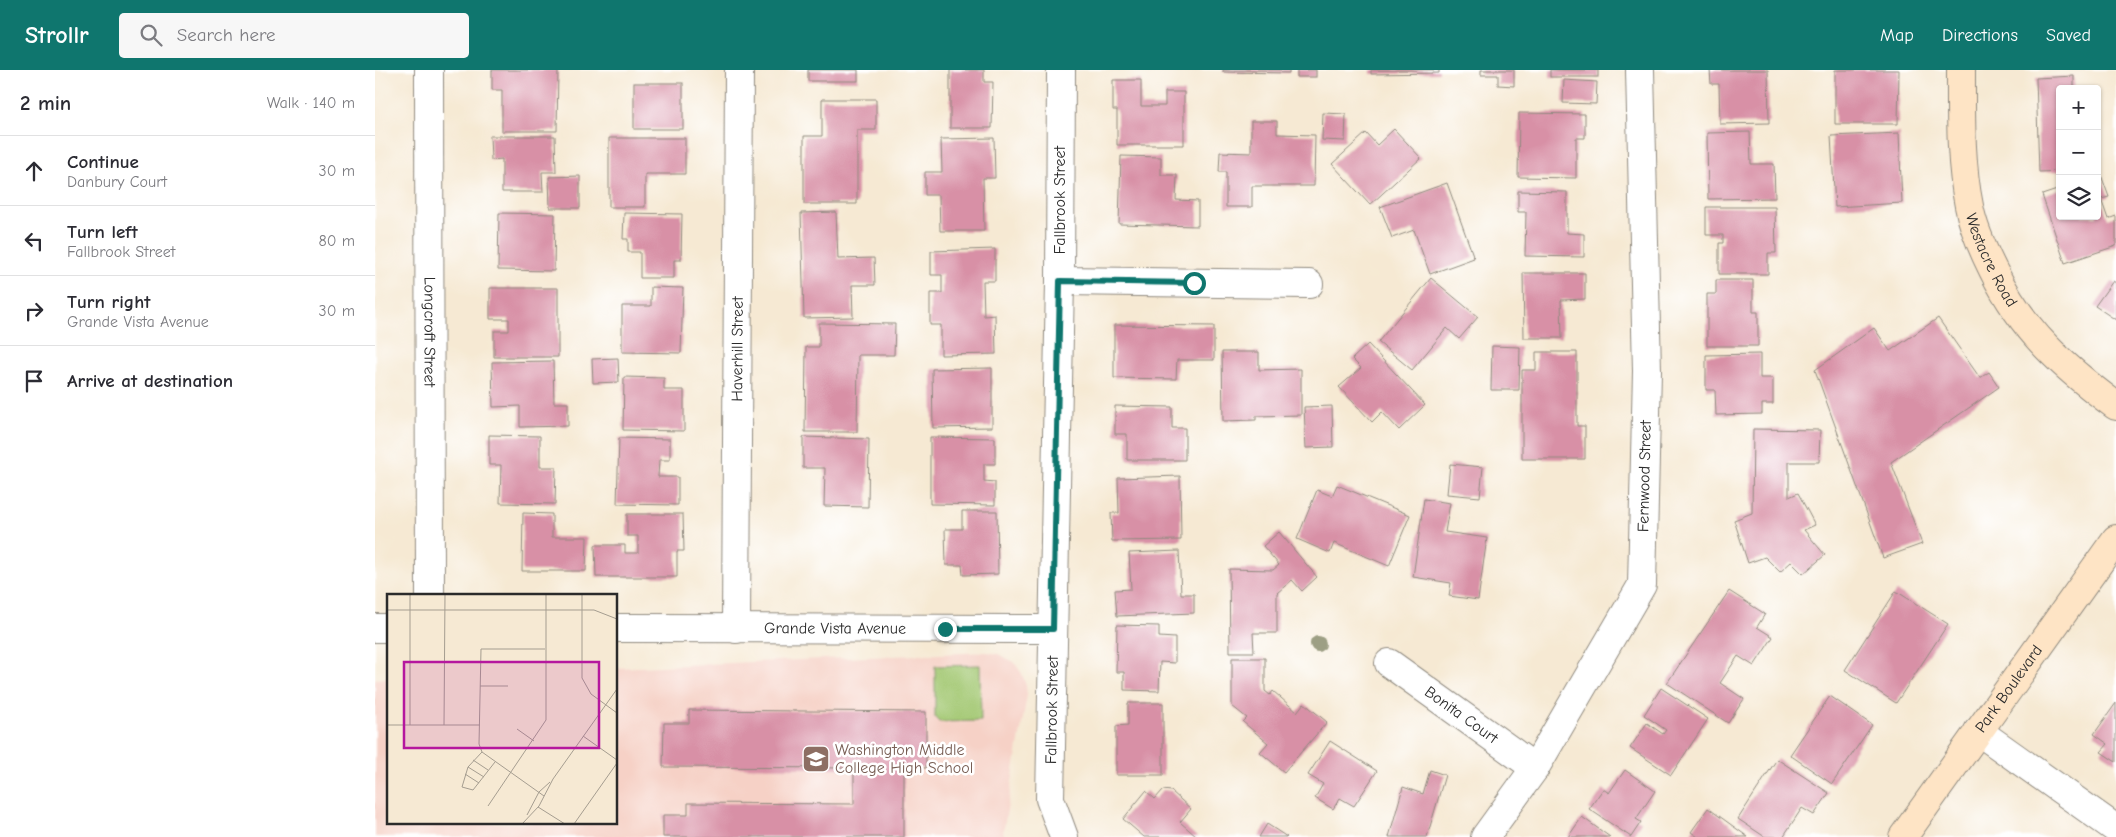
<!DOCTYPE html>
<html lang="en">
<head>
<meta charset="utf-8">
<style>
  :root { --surface:#fff; --page:#f7f7f7; --text:#2b2b33; --muted:#7c7c81; --line:#e1e1e2; --accent:#0f766e }
  body { margin:0; font-family:"Comic Neue",sans-serif; background:var(--page); color:var(--text) }
  .controls { position:absolute; right:15px; top:15px; display:grid; overflow:hidden; border-radius:5px; box-shadow:0 1px 4px #0004 }
  .controls button { width:45px; height:45px; display:grid; place-items:center; padding:0; border:0; border-bottom:1px solid var(--line); background:var(--surface); color:var(--text); font:25px sans-serif }
  .stop { position:absolute; width:15px; height:15px; margin:-11px; border:4px solid #0f766e; border-radius:50%; background:#fff }
  .stop.end { background:#0f766e; border-color:#fff; box-shadow:0 1px 5px #0008 }
  .list { margin:0; padding:0; list-style:none }
  h2 { display:flex; justify-content:space-between; align-items:center; height:65px; margin:0; padding:0 20px; font-size:21px }
  h2 small { font-size:16px; font-weight:400; color:var(--muted) }
  .list li { display:grid; grid-template-columns:32px 1fr auto; gap:15px; align-items:center; box-sizing:border-box; height:70px; padding:0 20px; border-top:1px solid var(--line) }
  .list b { display:block; font-size:19px; white-space:nowrap }
  .list p { margin:0; font-size:16px; white-space:nowrap; color:var(--muted) }
  .list em { font-size:16px; font-style:normal; color:var(--muted) }
  .icon { flex:none; width:28px; height:28px; fill:none; stroke:currentColor; stroke-width:2; stroke-linecap:round; stroke-linejoin:round }
  .map { position:relative; flex:none; width:1741px; height:767px; overflow:hidden }
  header { display:flex; align-items:center; gap:30px; box-sizing:border-box; height:70px; padding:0 25px; background:var(--accent); color:#fff }
  header strong { font-size:24px }
  nav { display:flex; gap:28px; margin-inline-start:auto; font-size:18px }
  .search { width:350px; height:45px; background:var(--page); display:flex; align-items:center; gap:12px; box-sizing:border-box; padding:0 18px; border-radius:5px; color:var(--muted); font-size:19px }
  main { display:flex }
  aside { flex:1; background:var(--surface) }
  .map>svg:first-child { display:block }
  .built { fill:#f6d1c6 }
  .green { fill:#a3c872; stroke:#677a4e }
  .building { fill:#d890a6 }
  .lines { fill:none; stroke-linecap:round; stroke-linejoin:round }
  .street-casing { stroke:#908a7f; stroke-width:30 }
  .secondary-casing { stroke:#908a7f; stroke-width:30 }
  .street { stroke:#fff; stroke-width:28 }
  .secondary { stroke:#fee4c5; stroke-width:28 }
  .tree { fill:#9d9f84 }
  .route { stroke:#0f766e; stroke-width:6 }
  .labels { text-anchor:middle; dominant-baseline:central; stroke-width:5; stroke-linejoin:round; paint-order:stroke }
  .street-label { font-size:16px; fill:#2b2b2b; stroke:#fff }
  .education-label { font-size:16px; fill:#785e54; stroke:#fff; text-anchor:start }
  .inset-road { fill:none; stroke:#a59d90; stroke-width:1 }
  .view { fill:#b5179e; fill-opacity:0.15; stroke:#b5179e; stroke-width:2.5 }
  .inset-edge { fill:none; stroke:#2b2b2b; stroke-width:2.5 }
</style>
</head>
<body>
<header>
<strong>Strollr</strong>
<div class="search"><svg class="icon" aria-label="search" viewBox="0 0 24 24"><circle cx="10" cy="10" r="6"/><path d="M15 15l6 6"/></svg>Search here</div>
<nav><a>Map</a><a>Directions</a><a>Saved</a></nav>
</header>
<main>
<aside>
<h2>2 min<small>Walk · 140 m</small></h2>
<ul class="list">
<li><svg class="icon" aria-label="ahead" viewBox="0 0 24 24"><path d="M12 20V5M6 11l6-6 6 6"/></svg><div><b>Continue</b><p>Danbury Court</p></div><em>30 m</em></li>
<li><svg class="icon" aria-label="left" viewBox="0 0 24 24"><path d="M17 20v-9H6M10 6l-5 5 5 5"/></svg><div><b>Turn left</b><p>Fallbrook Street</p></div><em>80 m</em></li>
<li><svg class="icon" aria-label="right" viewBox="0 0 24 24"><path d="M7 20v-9h11M14 6l5 5-5 5"/></svg><div><b>Turn right</b><p>Grande Vista Avenue</p></div><em>30 m</em></li>
<li><svg class="icon" aria-label="arrive" viewBox="0 0 24 24"><path d="M6 21V4h12l-3 4 3 4H6"/></svg><div><b>Arrive at destination</b></div></li>
</ul>
</aside>
<div class="map">
<svg width="1741" height="767" viewBox="0 0 1741 767">
  <rect width="100%" height="100%" fill="#fff"/>
  <filter id="ink" filterUnits="userSpaceOnUse"><feTurbulence type="fractalNoise" baseFrequency=".02" numOctaves="2"/><feDisplacementMap in="SourceGraphic" scale="10" xChannelSelector="R" yChannelSelector="G"/><feConvolveMatrix kernelMatrix="1 2 1 2 8 2 1 2 1" color-interpolation-filters="sRGB"/></filter>
  <filter id="wash" filterUnits="userSpaceOnUse"><feTurbulence type="fractalNoise" baseFrequency=".0096" numOctaves="4" result="noise"/><feDisplacementMap in="SourceGraphic" scale="20" xChannelSelector="R" yChannelSelector="G"/><feGaussianBlur stdDeviation="1.12" result="paint"/><feColorMatrix in="noise" values="0 0 0 0 0 0 0 0 0 0 0 0 0 0 0 0 0 1.4 0 .05"/><feComposite in="paint" operator="in"/></filter>
  <g filter="url(#wash)">
    <rect width="100%" height="100%" fill="#f6e9d3"/>
    <!-- built -->
    <polygon class="built" points="612,582 623,584 639,592 647,604 651,616 652,625 628,763 631,767 0,767 0,609 14,608 14,753 241,753 241,598"/>
    <!-- green -->
    <polygon class="green" points="605,595 606,651 564,652 560,648 560,596"/>
    <g id="blocks">
      <!-- building -->
      <g class="building">
        <polygon points="117,0 183,0 182,61 127,61 127,20 117,20"/>
        <rect x="433" y="0" width="50" height="11"/>
        <polygon points="575,0 609,0 609,12 618,12 617,58 575,58"/>
        <polygon points="848,0 914,0 914,3 848,2"/>
        <rect x="922" y="0" width="19" height="7"/>
        <polygon points="996,0 1064,0 1064,3 996,4"/>
        <polygon points="1106,0 1139,0 1139,16 1123,15 1123,5 1106,5"/>
        <rect x="1175" y="0" width="48" height="7"/>
        <polygon points="1335,0 1393,0 1394,53 1345,54 1344,14 1336,14"/>
        <polygon points="1460,0 1524,0 1523,54 1460,54"/>
        <polygon points="1699,6 1699,19 1685,19 1685,101 1664,102 1661,8"/>
        <polygon points="738,10 766,10 766,36 790,36 790,22 809,22 809,75 742,75 742,40 738,40"/>
        <polygon points="1189,10 1222,12 1221,34 1188,33"/>
        <rect x="259" y="13" width="49" height="46"/>
        <polygon points="447,29 501,29 501,60 482,60 482,134 429,134 429,66 447,66"/>
        <polygon points="948,43 971,44 970,71 947,70"/>
        <polygon points="1144,43 1210,44 1210,68 1201,68 1201,108 1143,107"/>
        <polygon points="876,51 902,51 902,64 940,65 939,116 877,116 877,137 851,137 851,102 844,102 845,82 876,83"/>
        <polygon points="1019,59 1046,88 995,135 957,94 991,63 1002,75"/>
        <polygon points="1375,62 1376,94 1399,94 1400,128 1333,129 1332,63"/>
        <polygon points="1524,63 1527,133 1460,137 1456,66"/>
        <polygon points="115,66 180,66 181,102 167,102 168,122 127,122 127,89 116,90"/>
        <polygon points="234,68 310,68 310,104 270,104 270,137 234,137"/>
        <polygon points="619,68 620,108 608,108 609,161 565,161 564,125 550,125 550,102 567,102 566,69"/>
        <polygon points="746,86 786,87 786,105 802,105 801,130 823,131 823,156 744,154"/>
        <polygon points="1726,105 1734,127 1726,129 1733,149 1741,146 1741,176 1690,193 1667,125 1685,119 1685,146 1722,146 1722,106"/>
        <polygon points="205,106 205,138 175,138 174,107"/>
        <polygon points="1072,113 1099,188 1055,204 1039,160 1017,168 1005,137"/>
        <polygon points="1143,121 1192,122 1192,163 1209,164 1209,187 1150,186 1151,142 1143,142"/>
        <polygon points="1331,137 1400,137 1401,183 1393,183 1393,204 1344,204 1344,173 1348,173 1348,165 1331,165"/>
        <polygon points="461,142 463,189 499,188 500,215 477,215 478,247 429,248 426,143"/>
        <polygon points="124,143 180,144 179,201 123,200"/>
        <polygon points="249,143 307,144 306,190 299,190 299,208 265,208 265,182 253,182 253,169 248,169"/>
        <polygon points="620,179 620,211 608,211 609,246 620,245 621,284 566,285 566,255 555,255 555,223 567,223 567,205 556,205 556,181"/>
        <polygon points="1148,203 1210,203 1210,229 1186,230 1187,268 1149,268"/>
        <polygon points="1056,208 1103,247 1084,269 1072,258 1037,300 1003,272"/>
        <polygon points="1341,210 1378,210 1378,242 1383,242 1383,276 1332,276 1332,224 1341,224"/>
        <polygon points="1738,211 1741,213 1741,250 1720,236"/>
        <polygon points="276,217 308,218 306,283 247,282 247,236 276,236"/>
        <polygon points="115,218 183,218 183,287 119,287 119,261 134,261 134,249 115,249"/>
        <polygon points="1563,248 1605,308 1614,302 1624,317 1516,392 1547,474 1508,488 1440,300 1499,258 1515,281"/>
        <polygon points="444,253 520,254 519,285 483,285 482,362 430,362 431,277 444,277"/>
        <polygon points="739,255 839,256 839,290 802,290 801,309 739,308"/>
        <polygon points="993,274 1050,335 1024,360 1007,342 997,352 964,317 986,298 977,289"/>
        <polygon points="1117,276 1145,277 1144,320 1116,320"/>
        <polygon points="847,282 884,282 884,300 926,299 926,345 881,346 881,350 848,351"/>
        <polygon points="1161,282 1202,282 1202,356 1210,356 1210,389 1147,389 1147,300 1161,300"/>
        <polygon points="1385,284 1385,308 1398,308 1398,334 1387,334 1387,344 1341,345 1340,320 1331,320 1331,285"/>
        <polygon points="243,288 244,312 218,313 217,289"/>
        <polygon points="178,291 179,333 193,333 193,356 145,357 145,336 118,337 117,292"/>
        <polygon points="617,298 617,357 558,358 557,299"/>
        <polygon points="249,307 289,308 289,320 309,320 309,361 248,360"/>
        <polygon points="740,336 797,337 797,358 810,358 810,390 752,390 752,364 740,364"/>
        <polygon points="957,336 958,377 931,378 929,337"/>
        <polygon points="1378,359 1445,360 1444,392 1414,392 1414,427 1423,423 1440,455 1429,460 1450,485 1428,504 1416,492 1405,502 1390,487 1373,493 1359,450 1377,443"/>
        <polygon points="114,365 165,366 165,397 181,397 180,434 125,433 126,395 114,395"/>
        <polygon points="428,367 494,369 493,437 449,436 450,398 428,398"/>
        <polygon points="555,367 620,368 620,394 609,394 609,411 620,412 620,435 555,434"/>
        <polygon points="244,368 295,369 295,390 284,390 283,407 303,407 303,435 242,434"/>
        <polygon points="1075,394 1108,397 1105,427 1072,424"/>
        <polygon points="805,406 806,470 737,471 736,443 744,443 743,408"/>
        <polygon points="962,415 1035,445 1014,496 959,473 955,483 922,469 942,420 957,426"/>
        <polygon points="1049,429 1075,433 1070,462 1112,468 1103,530 1074,526 1076,513 1038,507"/>
        <polygon points="587,441 622,441 623,504 588,505 587,495 571,495 570,459 587,459"/>
        <polygon points="148,443 177,444 177,467 212,467 211,501 147,501"/>
        <polygon points="252,444 308,444 309,481 302,481 302,507 221,507 220,475 250,475 250,483 263,483 263,466 252,466"/>
        <polygon points="904,462 942,507 927,521 917,510 902,523 902,563 878,563 879,582 855,582 854,499 898,500 904,495 888,476"/>
        <polygon points="804,481 806,524 819,524 819,543 742,546 740,520 756,519 754,483"/>
        <polygon points="1354,521 1390,544 1382,557 1398,567 1379,596 1363,586 1345,613 1369,629 1353,653 1292,613"/>
        <polygon points="1521,521 1573,554 1521,633 1470,600"/>
        <polygon points="742,555 784,556 784,567 800,568 800,593 785,592 784,621 749,620 749,602 741,602"/>
        <polygon points="857,588 890,588 890,621 895,625 898,621 922,642 929,633 952,652 909,702 885,682 893,673 868,652 872,648 857,636"/>
        <polygon points="1286,618 1333,649 1296,705 1255,678 1272,653 1288,664 1291,660 1269,645"/>
        <polygon points="1455,626 1497,655 1457,714 1415,685"/>
        <polygon points="753,633 788,633 788,705 741,705 741,656 753,655"/>
        <polygon points="1741,633 1741,692 1726,682 1733,674 1719,664"/>
        <polygon points="314,640 551,642 551,698 529,698 529,767 288,767 288,745 313,745 313,733 479,734 479,698 288,697 289,653 314,653"/>
        <polygon points="955,671 1002,701 979,736 965,728 958,739 940,728 948,714 933,705"/>
        <polygon points="1402,689 1454,723 1439,745 1427,738 1408,767 1390,767 1363,749"/>
        <polygon points="1055,700 1070,705 1052,767 1014,767 1028,717 1048,724"/>
        <polygon points="1250,700 1280,721 1261,749 1266,752 1256,767 1214,739 1228,719 1234,723"/>
        <polygon points="788,720 796,721 816,739 805,752 822,767 769,767 748,749 771,721 780,729"/>
        <polygon points="1333,738 1373,767 1323,767 1316,762"/>
        <polygon points="1207,747 1235,767 1193,767"/>
        <polygon points="892,754 912,767 884,767"/>
      </g>
    </g>
  </g>
  <g filter="url(#ink)">
    <use href="#blocks" fill-opacity="0" stroke="#908a7f" stroke-width="1"/>
    <g class="lines">
      <!-- street casing -->
      <g class="street-casing">
        <g id="street">
          <path id="s1" d="M54 0 55 526"/>
          <polyline points="686,0 685,211 675,729 689,767"/>
          <polyline points="685,211 934,214"/>
          <polyline points="0,558 14,558"/>
          <path id="s2" d="M241 558 678 559"/>
          <path id="s3" d="M361 559 364 0"/>
          <path id="s4" d="M1014 593 1160 698"/>
          <polyline points="1603,661 1741,759"/>
          <path id="s5" d="M1110 767 1160 698 1267 515 1272 301 1265 0"/>
        </g>
      </g>
      <!-- secondary casing -->
      <g class="secondary-casing">
        <g id="secondary">
          <path id="s6" d="M1586 0C1586 45 1585 92 1594 136 1598 158 1608 180 1618 200 1648 261 1687 296 1741 336"/>
          <path id="s7" d="M1528 767 1741 469"/>
        </g>
      </g>
      <!-- street -->
      <use href="#street" class="street"/>
      <!-- secondary -->
      <use href="#secondary" class="secondary"/>
    </g>
    <!-- trees -->
    <circle class="tree" cx="943" cy="574" r="8"/>
  </g>
  <g class="lines" filter="url(#ink)">
    <!-- route -->
    <polyline class="route" points="570,559 678,559 685,211 819,213"/>
  </g>
  <!-- icons -->
  <defs>
    <g id="school-square" transform="scale(1.4375)"><rect x="-9" y="-9" width="18" height="18" rx="4" fill="#8d6e63" stroke="#fff"/><path d="M0-5L7-2L0 1L-7-2ZM-4 1L0 2.5L4 1V4Q0 6-4 4Z" fill="#fff"/></g>
  </defs>
  <g fill-rule="evenodd">
    <use href="#school-square" x="441" y="689"/>
  </g>
  <g class="labels">
    <!-- street labels -->
    <g class="street-label">
      <text transform="translate(685 130) rotate(-90)">Fallbrook Street</text>
      <text stroke="none"><textPath href="#s6" startOffset="195">Westacre Road</textPath></text>
      <text stroke="none"><textPath href="#s1" startOffset="262">Longcroft Street</textPath></text>
      <text stroke="none"><textPath href="#s3" startOffset="280">Haverhill Street</textPath></text>
      <text stroke="none"><textPath href="#s5" startOffset="406">Fernwood Street</textPath></text>
      <text stroke="none"><textPath href="#s2" startOffset="219">Grande Vista Avenue</textPath></text>
      <text stroke="none"><textPath href="#s7" startOffset="182">Park Boulevard</textPath></text>
      <text transform="translate(677 640) rotate(-89)">Fallbrook Street</text>
      <text stroke="none"><textPath href="#s4" startOffset="89">Bonita Court</textPath></text>
    </g>
    <!-- education labels -->
    <g class="education-label">
      <text x="460" y="680">Washington Middle<tspan x="460" dy="18">College High School</tspan></text>
    </g>
  </g>
  <!-- overview -->
  <g transform="translate(12 524)">
    <rect width="230" height="230" fill="#f6e9d3"/>
    <path class="inset-road" d="M23 0V131M195 0V84L204 100 230 119M0 16H207L230 25M93 92H121M0 131H93M57 131 58 0M130 135 147 147M196 142 230 166M95 158 81 173 75 193 86 196 108 168M86 166 101 176M81 173 97 183M78 180 92 189M157 202 95 158 92 150 94 55H158M101 212 159 126V0M151 213 178 230M140 221 152 198 163 188M135 230 152 212 166 185 230 95M187 230 230 169"/>
    <path class="view" d="M17 68H212V154H17Z"/>
    <rect width="230" height="230" class="inset-edge"/>
  </g>
</svg>
<div class="controls">
<button>+</button>
<button>−</button>
<button><svg class="icon" aria-label="layers" viewBox="0 0 24 24"><path d="M12 4l9 5-9 5-9-5zM3 14l9 5 9-5"/></svg></button>
</div>
<div class="stop" style="left:819px;top:213px"></div>
<div class="stop end" style="left:570px;top:559px"></div>
</div>
</main>
</body>
</html>
